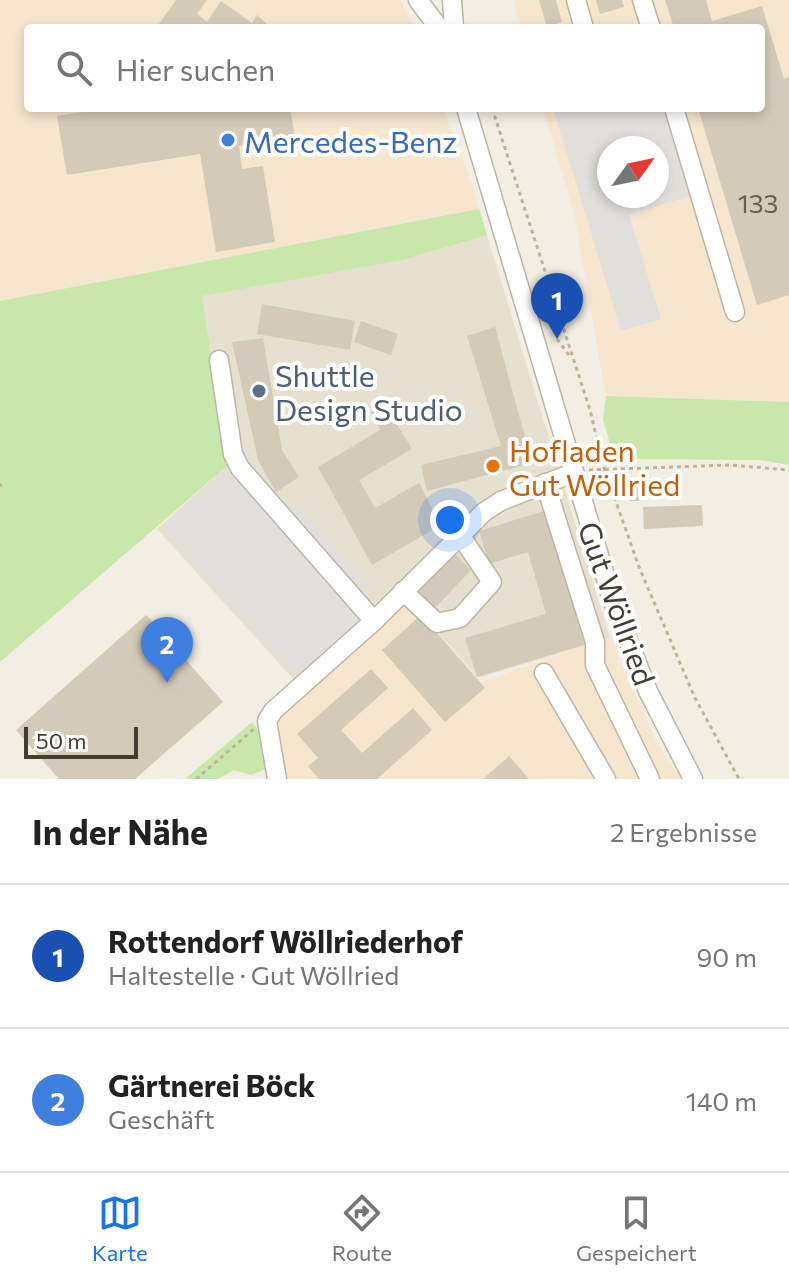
<!DOCTYPE html>
<html lang="de">
<head>
<meta charset="utf-8">
<style>
  :root { --surface:#fff; --page:#f2f2f2; --text:#222; --muted:#767676; --line:#e0e0e0; --accent:#1a73e8 }
  body { margin:0; font-family:Commissioner,sans-serif; background:var(--page); color:var(--text) }
  .compass { position:absolute; left:597px; top:136px; width:72px; height:72px; border-radius:50%; background:var(--surface); box-shadow:0 4px 12px #0003; rotate:57deg }
  .scale { position:absolute; left:24px; bottom:20px; width:114px; box-sizing:border-box; padding-left:8px; border:4px solid #433e33; border-top:0; font-size:22px; line-height:28px; white-space:nowrap; color:#433e33; -webkit-text-stroke:6px #fff; paint-order:stroke }
  .you { position:absolute; left:450px; top:520px; width:28px; height:28px; margin:-20px; border:6px solid #fff; border-radius:50%; background:#1a73e8; box-shadow:0 0 0 12px #1a73e833 }
  .badge { display:grid; place-items:center; width:52px; height:52px; border-radius:50%; background:var(--accent); color:#fff; font-size:26px; font-weight:700 }
  .pin { position:absolute; translate:-50% -66px; filter:drop-shadow(0 2px 4px #0008) }
  .pin::after { content:''; position:absolute; top:42px; width:28px; height:24px; background:inherit; clip-path:polygon(0 0,100% 0,50% 100%) }
  .list { margin:0; padding:0; list-style:none }
  h2 { display:flex; justify-content:space-between; align-items:center; height:104px; margin:0; padding:0 32px; font-size:34px }
  h2 small { font-size:26px; font-weight:400; color:var(--muted) }
  .list li { display:grid; grid-template-columns:52px 1fr auto; gap:24px; align-items:center; box-sizing:border-box; height:144px; padding:0 32px; border-top:2px solid var(--line) }
  .list b { display:block; font-size:30px; white-space:nowrap }
  .list p { margin:0; font-size:26px; white-space:nowrap; color:var(--muted) }
  .list em { font-size:26px; font-style:normal; color:var(--muted) }
  .icon { flex:none; width:44px; height:44px; fill:none; stroke:currentColor; stroke-width:2; stroke-linecap:round; stroke-linejoin:round }
  .map { position:relative; flex:none; width:789px; height:779px; overflow:hidden }
  .search { position:absolute; background:var(--surface); box-shadow:0 4px 12px #0003; left:24px; right:24px; top:24px; height:88px; display:flex; align-items:center; gap:20px; box-sizing:border-box; padding:0 28px; border-radius:8px; color:var(--muted); font-size:30px }
  .sheet { height:392px; background:var(--surface) }
  nav { display:flex; justify-content:space-around; align-items:center; box-sizing:border-box; height:112px; border-top:2px solid var(--line); background:var(--surface); font-size:22px; color:var(--muted) }
  nav a { display:grid; justify-items:center; gap:4px }
  nav .on { color:var(--accent) }
  .map>svg:first-child { display:block }
  .residential { fill:#e6e0d1 }
  .commercial { fill:#f5e6cd; fill-rule:evenodd }
  .green { fill:#c8e7ab }
  .parking { fill:#e2e0dc; fill-rule:evenodd }
  .building { fill:#d3cab8 }
  .lines { fill:none; stroke-linecap:round; stroke-linejoin:round }
  .minor-casing { stroke:#bdb6a6; stroke-width:21 }
  .path { stroke:#bfb397; stroke-width:3; stroke-dasharray:4 4; stroke-linecap:butt }
  .minor { stroke:#fff; stroke-width:18 }
  .shop-dot { fill:#3f7fe0; stroke:#fff; stroke-width:3 }
  .service-dot { fill:#5c6f8a; stroke:#fff; stroke-width:3 }
  .food-dot { fill:#e8710a; stroke:#fff; stroke-width:3 }
  .labels { text-anchor:middle; dominant-baseline:central; stroke-width:8; stroke-linejoin:round; paint-order:stroke }
  .number-label { font-size:26px; fill:#676154 }
  .shop-label { font-size:30px; fill:#366cbe; stroke:#fff; text-anchor:start }
  .service-label { font-size:30px; fill:#4e5e75; stroke:#fff; text-anchor:start }
  .food-label { font-size:30px; fill:#c56008; stroke:#fff; text-anchor:start }
  .street-label { font-size:30px; fill:#433e33; stroke:#fff }
</style>
</head>
<body>
<div class="map">
<svg width="789" height="779" viewBox="0 0 789 779">
  <rect width="100%" height="100%" fill="#f2eee3"/>
  <!-- residential -->
  <polygon class="residential" points="479,209 610,638 478,678 409,599 297,683 157,529 228,465 202,296"/>
  <!-- commercial -->
  <g class="commercial">
    <polygon points="0,0 400,0 415,28 28,28 28,108 442,108 465,163 479,209 0,301"/>
    <path d="M513 0H789V402L606 396 574 213 543 108H761V28H521ZM609 148H657V196H609Z"/>
    <polygon points="409,599 481,682 610,637 657,743 681,779 269,779 259,731"/>
  </g>
  <!-- green -->
  <g class="green">
    <polygon points="479,209 487,235 402,260 202,296 228,465 0,662 0,301"/>
    <polygon points="606,396 789,402 789,465 760,460 614,459 603,419"/>
    <polygon points="252,722 259,731 268,768 251,775 234,770 218,779 185,779"/>
  </g>
  <!-- parking -->
  <g class="parking">
    <path d="M553 108H663L690 196 629 215 661 319 621 331ZM609 148H657V196H609Z"/>
    <polygon points="239,459 287,515 299,505 369,587 359,595 367,619 298,679 162,527"/>
  </g>
  <!-- building -->
  <g class="building">
    <polygon points="176,0 207,0 197,14 207,22 221,1 252,23 257,15 271,28 156,28"/>
    <polygon points="539,0 556,0 562,22 547,27"/>
    <polygon points="596,0 622,0 624,7 600,14"/>
    <polygon points="665,0 706,0 712,21 762,6 784,79 789,77 789,295 757,305 698,108 761,108 761,28 674,28"/>
    <polygon points="109,108 290,108 295,137 239,146 242,169 263,166 275,242 216,252 200,154 67,175 57,116"/>
    <polygon points="262,304 355,321 350,350 257,334"/>
    <polygon points="361,321 398,334 391,355 354,342"/>
    <polygon points="495,327 532,463 427,491 421,465 501,446 467,336"/>
    <polygon points="263,338 282,450 299,477 276,492 258,460 232,342"/>
    <polygon points="385,404 412,449 359,480 375,508 419,483 441,525 372,565 318,467 380,430 371,412"/>
    <polygon points="630,487 640,487 639,501 630,501"/>
    <polygon points="702,505 703,526 644,529 643,507"/>
    <polygon points="547,510 587,644 477,677 465,638 546,614 528,552 489,564 479,531"/>
    <polygon points="453,552 471,570 433,610 415,593"/>
    <polygon points="146,615 223,702 135,779 59,779 16,730"/>
    <polygon points="421,615 485,688 445,722 382,650"/>
    <polygon points="371,669 388,688 341,730 362,753 413,708 432,730 377,779 319,779 308,766 318,758 297,734"/>
    <polygon points="509,756 529,779 483,779"/>
  </g>
  <g class="lines">
    <!-- minor casing -->
    <g class="minor-casing">
      <g id="minor">
        <polyline points="418,0 439,28"/>
        <polyline points="452,0 454,28"/>
        <polyline points="576,0 584,28"/>
        <polyline points="642,0 651,28"/>
        <polyline points="466,108 612,599 648,691 693,779"/>
        <polyline points="674,108 735,312"/>
        <polyline points="219,360 233,454 240,468 374,621"/>
        <polyline points="545,483 595,642 595,665 650,779"/>
        <polyline points="403,591 437,623 460,618 492,582 460,535"/>
        <polyline points="544,673 606,779"/>
        <polyline points="277,779 267,721 273,711 374,621 484,512 501,501 573,473"/>
      </g>
    </g>
    <!-- path -->
    <g class="path">
      <polyline points="492,108 590,410 604,468 639,567 695,698 739,779"/>
      <polyline points="557,339 571,358"/>
      <polyline points="589,470 730,465 789,470"/>
      <polyline points="0,485 2,485"/>
      <polyline points="196,779 254,729"/>
    </g>
    <!-- minor -->
    <use href="#minor" class="minor"/>
  </g>
  <!-- markers -->
  <circle class="shop-dot" cx="228" cy="140" r="8"/>
  <circle class="service-dot" cx="259" cy="391" r="8"/>
  <circle class="food-dot" cx="493" cy="466" r="8"/>
  <g class="labels">
    <!-- number labels -->
    <g class="number-label">
      <text x="758" y="202">133</text>
    </g>
    <!-- shop labels -->
    <g class="shop-label">
      <text x="244" y="140">Mercedes-Benz</text>
    </g>
    <!-- service labels -->
    <g class="service-label">
      <text x="275" y="374">Shuttle<tspan x="275" dy="34">Design Studio</tspan></text>
    </g>
    <!-- food labels -->
    <g class="food-label">
      <text x="509" y="449">Hofladen<tspan x="509" dy="34">Gut Wöllried</tspan></text>
    </g>
    <!-- street labels -->
    <g class="street-label">
      <text transform="translate(618 603) rotate(70)">Gut Wöllried</text>
    </g>
  </g>
</svg>
<svg class="compass" viewBox="-18 -18 36 36"><path d="M0-13l5 13h-10z" fill="#e53935"/><path d="M0 13l5-13h-10z" fill="#767676"/></svg>
<div class="scale">50 m</div>
<div class="you"></div>
<div class="pin badge" style="left:557px;top:339px;background:#1a4fb4">1</div>
<div class="pin badge" style="left:167px;top:683px;background:#3f7fe0">2</div>
<div class="search"><svg class="icon" aria-label="search" viewBox="0 0 24 24"><circle cx="10" cy="10" r="6"/><path d="M15 15l6 6"/></svg>Hier suchen</div>
</div>
<section class="sheet">
<h2>In der Nähe<small>2 Ergebnisse</small></h2>
<ul class="list">
<li><span class="badge" style="background:#1a4fb4">1</span><div><b>Rottendorf Wöllriederhof</b><p>Haltestelle · Gut Wöllried</p></div><em>90 m</em></li>
<li><span class="badge" style="background:#3f7fe0">2</span><div><b>Gärtnerei Böck</b><p>Geschäft</p></div><em>140 m</em></li>
</ul>
</section>
<nav>
<a class="on"><svg class="icon" aria-label="map" viewBox="0 0 24 24"><path d="M3 6l6-2 6 2 6-2v14l-6 2-6-2-6 2zM9 4v14M15 6v14"/></svg>Karte</a>
<a><svg class="icon" aria-label="directions" viewBox="0 0 24 24"><path d="M12 3l9 9-9 9-9-9zM9 14v-3h6M13 9l2 2-2 2"/></svg>Route</a>
<a><svg class="icon" aria-label="saved" viewBox="0 0 24 24"><path d="M7 4h10v16l-5-4-5 4z"/></svg>Gespeichert</a>
</nav>
</body>
</html>
